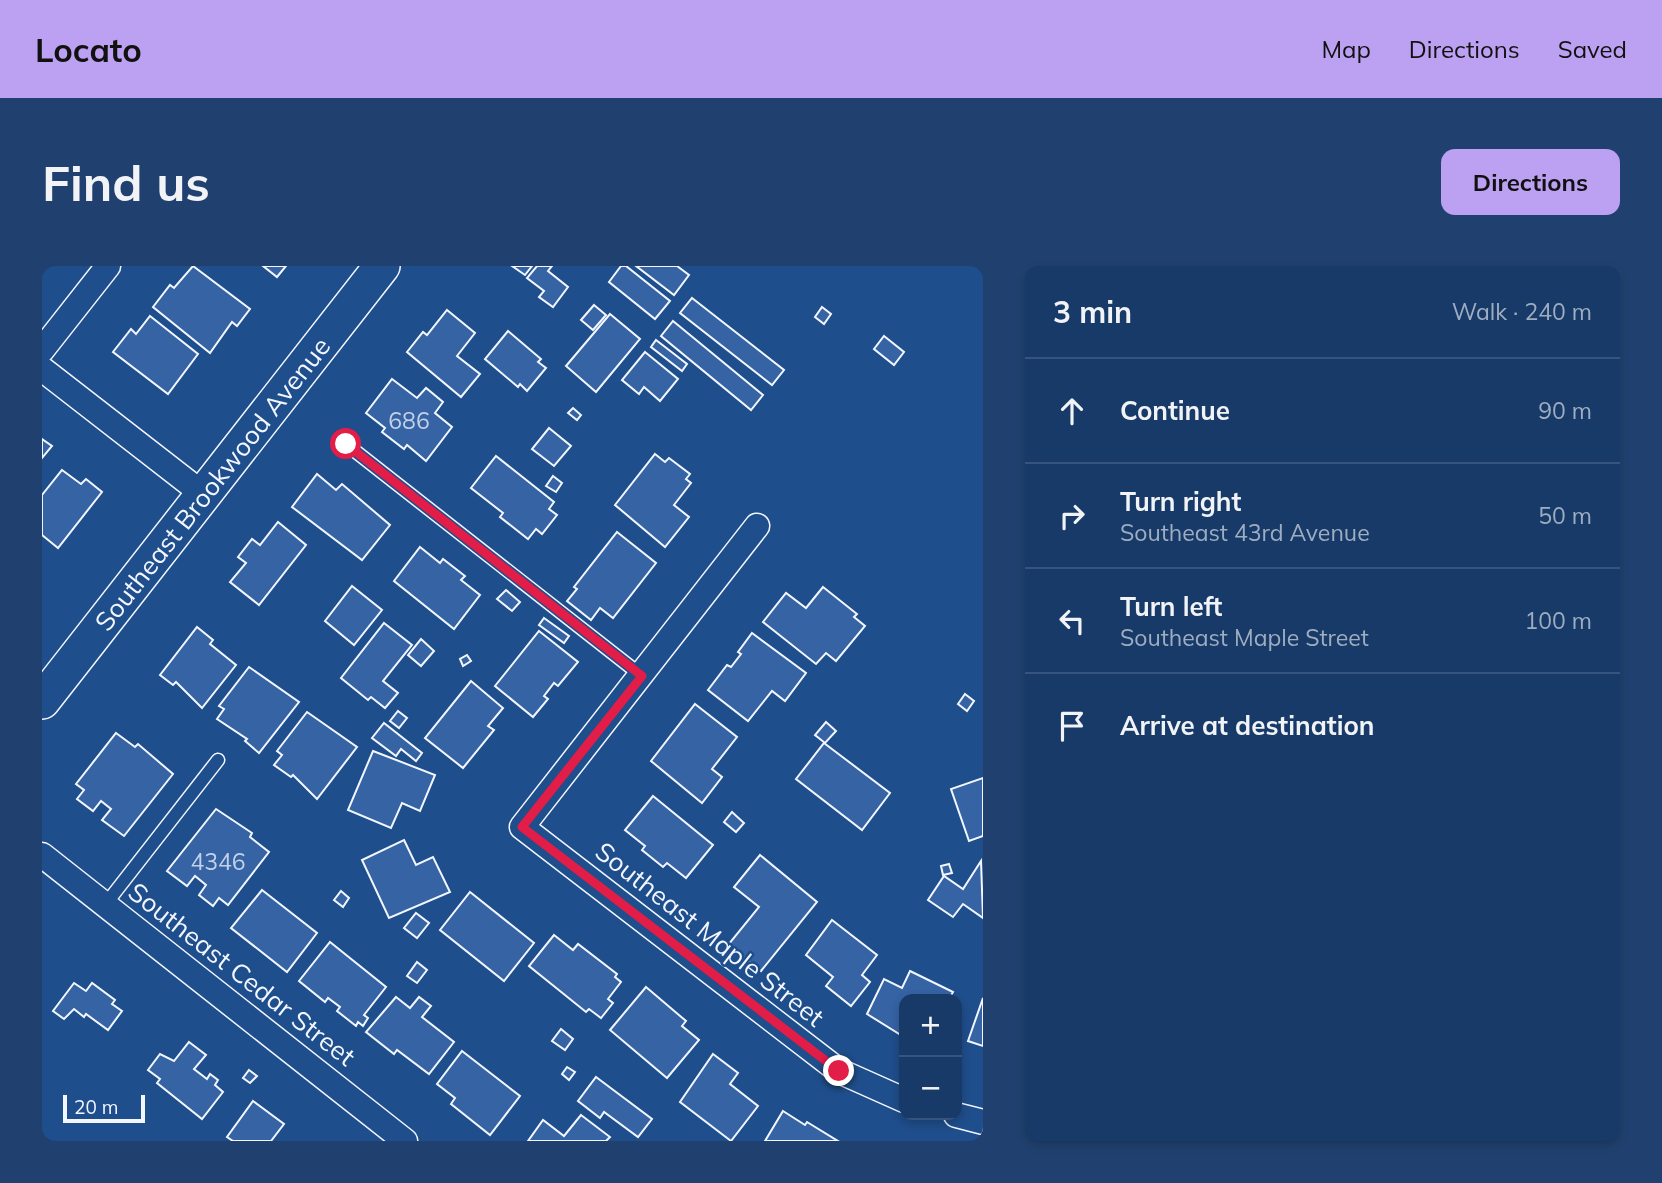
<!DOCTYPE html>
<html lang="en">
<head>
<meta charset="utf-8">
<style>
  :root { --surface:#173a69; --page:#20416f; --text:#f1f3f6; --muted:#9eadc0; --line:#36547d; --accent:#bca0f2 }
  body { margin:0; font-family:Mulish,sans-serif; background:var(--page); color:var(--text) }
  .controls { position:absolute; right:21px; bottom:21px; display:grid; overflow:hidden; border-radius:14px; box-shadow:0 4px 10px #0003 }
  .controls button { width:63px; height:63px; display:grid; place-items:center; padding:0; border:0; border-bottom:2px solid var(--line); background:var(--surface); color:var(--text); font:35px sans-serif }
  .scale { position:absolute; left:21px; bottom:18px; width:82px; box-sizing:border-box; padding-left:7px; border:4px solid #f2f6ff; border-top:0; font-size:19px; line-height:24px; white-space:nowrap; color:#f2f6ff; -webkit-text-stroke:5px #1f4e8c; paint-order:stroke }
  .stop { position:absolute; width:21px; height:21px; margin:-16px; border:5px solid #e11d48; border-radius:50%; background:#fff }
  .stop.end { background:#e11d48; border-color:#fff; box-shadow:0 2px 7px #0008 }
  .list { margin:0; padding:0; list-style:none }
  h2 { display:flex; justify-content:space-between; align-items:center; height:91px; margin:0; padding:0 28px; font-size:30px }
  h2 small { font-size:23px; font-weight:400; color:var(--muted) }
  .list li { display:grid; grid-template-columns:46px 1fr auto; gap:21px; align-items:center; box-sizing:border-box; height:105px; padding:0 28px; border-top:2px solid var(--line) }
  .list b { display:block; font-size:26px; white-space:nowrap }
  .list p { margin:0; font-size:23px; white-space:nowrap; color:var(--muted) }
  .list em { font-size:23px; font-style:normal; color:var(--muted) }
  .icon { flex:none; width:38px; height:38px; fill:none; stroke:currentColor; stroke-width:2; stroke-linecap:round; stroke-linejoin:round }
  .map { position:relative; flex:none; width:941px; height:875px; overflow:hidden; border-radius:14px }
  header { display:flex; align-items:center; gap:42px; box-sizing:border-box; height:98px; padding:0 35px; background:var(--accent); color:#111 }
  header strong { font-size:33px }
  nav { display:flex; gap:38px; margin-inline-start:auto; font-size:24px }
  .intro { display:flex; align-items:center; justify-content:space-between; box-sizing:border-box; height:168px; padding:0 42px }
  h1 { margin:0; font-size:49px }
  .button { padding:18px 32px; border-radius:14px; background:var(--accent); color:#111; font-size:24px; font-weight:700 }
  main { display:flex; gap:42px; padding:0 42px }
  aside { flex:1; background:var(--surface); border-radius:14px; box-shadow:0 4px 10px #0003 }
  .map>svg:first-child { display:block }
  .building { fill:#3563a3; stroke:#f2f6ff; stroke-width:2 }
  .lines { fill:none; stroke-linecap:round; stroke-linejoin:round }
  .service-casing { stroke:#f2f6ff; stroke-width:15 }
  .minor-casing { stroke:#f2f6ff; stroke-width:27 }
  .secondary-casing { stroke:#f2f6ff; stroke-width:38 }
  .service { stroke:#1f4e8c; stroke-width:12 }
  .minor { stroke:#1f4e8c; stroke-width:24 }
  .secondary { stroke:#1f4e8c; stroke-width:35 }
  .route { stroke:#e11d48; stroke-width:9 }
  .labels { text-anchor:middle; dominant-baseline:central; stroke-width:5; stroke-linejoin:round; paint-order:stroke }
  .number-label { font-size:23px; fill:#c3d1e8 }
  .street-label { font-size:26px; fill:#f2f6ff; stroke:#1f4e8c }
</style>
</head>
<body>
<header>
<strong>Locato</strong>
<nav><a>Map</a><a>Directions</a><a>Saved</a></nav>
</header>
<div class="intro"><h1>Find us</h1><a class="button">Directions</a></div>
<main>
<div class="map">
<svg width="941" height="875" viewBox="0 0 941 875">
  <rect width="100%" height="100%" fill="#1f4e8c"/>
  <!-- building -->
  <g class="building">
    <polygon points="151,0 208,43 195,60 190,56 168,87 111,41 128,19 132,22"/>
    <polygon points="221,0 244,0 235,11"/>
    <polygon points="470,0 490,0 483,9"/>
    <polygon points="495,0 510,0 506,5 526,21 511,41 497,31 502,25 485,12"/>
    <polygon points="579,0 584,0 628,35 613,53 567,16"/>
    <polygon points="594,0 635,0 647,9 632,29"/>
    <polygon points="650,32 742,104 730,119 638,47"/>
    <polygon points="552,39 564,49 551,64 539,54"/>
    <polygon points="780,41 789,48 782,58 773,51"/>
    <polygon points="405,44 433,67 415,90 438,108 419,131 365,86 381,66 385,69"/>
    <polygon points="568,48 598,73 554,126 524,100"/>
    <polygon points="108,50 156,88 126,128 71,86 89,63 94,68"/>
    <polygon points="631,55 721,129 709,144 619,70"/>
    <polygon points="466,65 499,93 496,96 504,102 485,125 478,118 476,121 443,93"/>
    <polygon points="842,70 862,86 852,99 832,83"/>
    <polygon points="614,74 645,98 640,105 609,81"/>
    <polygon points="603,86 636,113 618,135 602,121 597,128 580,114"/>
    <polygon points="350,113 375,132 384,122 401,136 393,147 410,161 384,195 365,179 362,183 340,166 343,162 324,147"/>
    <polygon points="531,142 539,149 535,154 526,147"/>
    <polygon points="507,162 529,180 512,200 490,183"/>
    <polygon points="0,173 10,180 0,192"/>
    <polygon points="613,188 623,196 627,192 648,208 644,213 649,217 632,239 647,251 623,281 573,239"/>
    <polygon points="454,190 512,236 507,243 515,249 500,268 494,263 486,273 458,251 461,247 429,222"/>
    <polygon points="20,204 39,218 44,213 60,226 16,282 0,269 0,229"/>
    <polygon points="275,208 294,224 300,218 348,259 320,294 250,241"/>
    <polygon points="511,210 520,217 514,226 504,220"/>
    <polygon points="236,256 264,279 217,339 188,316 204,297 196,291 210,273 218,279"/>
    <polygon points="575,266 614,297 571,352 558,342 549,354 525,335 535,323 532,321"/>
    <polygon points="378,281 398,297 401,293 423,310 419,314 438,329 412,363 352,315"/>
    <polygon points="310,320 340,344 312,379 283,355"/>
    <polygon points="781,321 815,348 812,351 823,360 794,395 784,387 774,398 721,356 744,327 764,342"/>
    <polygon points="464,324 478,336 470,345 455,333"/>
    <polygon points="502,352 527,370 522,377 497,359"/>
    <polygon points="342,357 370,379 341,415 356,427 343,442 329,431 326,434 299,412"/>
    <polygon points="155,361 171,374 168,378 194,399 160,442 134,416 131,419 118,409"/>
    <polygon points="497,365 536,396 516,420 512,417 502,430 506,433 491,451 453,420"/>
    <polygon points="710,367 764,407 743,435 730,425 706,455 666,424 685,399 689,401 699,388 696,386"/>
    <polygon points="379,373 392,385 379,400 366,389"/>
    <polygon points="425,389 429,395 421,400 418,393"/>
    <polygon points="207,401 257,436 217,487 203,475 205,473 175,453 182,443 177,440"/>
    <polygon points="429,415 461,442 446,460 452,464 421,502 383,472"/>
    <polygon points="923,428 932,435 925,445 916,438"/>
    <polygon points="653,438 695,471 670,503 680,511 660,537 609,495"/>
    <polygon points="356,445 365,452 357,462 348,455"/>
    <polygon points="265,446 315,481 275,533 251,509 249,511 232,499 240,489 235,485"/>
    <polygon points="784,456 794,465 783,477 773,469"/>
    <polygon points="342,457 380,487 374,495 359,483 354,490 330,472"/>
    <polygon points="74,467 93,481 96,478 131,508 82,570 60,554 69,543 59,535 51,545 35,533 42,524 34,518"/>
    <polygon points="782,477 848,527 820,564 754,513"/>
    <polygon points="331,485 393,509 378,545 360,537 349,562 306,544"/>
    <polygon points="941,512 941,570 927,575 909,523"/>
    <polygon points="611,530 671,579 644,612 625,597 621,601 600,584 603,580 583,564"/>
    <polygon points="174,543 210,567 208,571 227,586 186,639 177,632 171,640 157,629 164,619 153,610 145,620 125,605"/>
    <polygon points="690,546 702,557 694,566 682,556"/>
    <polygon points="362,574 374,599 391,591 408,626 347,652 320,594"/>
    <polygon points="718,589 775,636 719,705 686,679 717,641 692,621"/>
    <polygon points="939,595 941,652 921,638 911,651 886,634 902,610 921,623"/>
    <polygon points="907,598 910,607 901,609 899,600"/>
    <polygon points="220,624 275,667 245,706 189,662"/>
    <polygon points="299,625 307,632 301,641 292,634"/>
    <polygon points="428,626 492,677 462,715 398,664"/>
    <polygon points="374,647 387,657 375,672 362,662"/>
    <polygon points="790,654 835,689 820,709 828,716 809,740 784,720 791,711 764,689"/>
    <polygon points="512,669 531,684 536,678 575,708 573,711 579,716 566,733 571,737 559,752 547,743 544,746 487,700"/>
    <polygon points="288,676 344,721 322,749 326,752 321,760 316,756 314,760 295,745 298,741 286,732 283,736 257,715"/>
    <polygon points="375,696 385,704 375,717 365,710"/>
    <polygon points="868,705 911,726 907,733 862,733 862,771 825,748 842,713 860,722"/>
    <polygon points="32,717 44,725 50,717 73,734 70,738 80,745 66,764 44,748 42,751 32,743 22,753 11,745"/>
    <polygon points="604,721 644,755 640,760 657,774 625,812 568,764"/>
    <polygon points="354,731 368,742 377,731 389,740 380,751 412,776 387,808 355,784 352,788 324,766"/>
    <polygon points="941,732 941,780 926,775"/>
    <polygon points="519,763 531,773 523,784 510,775"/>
    <polygon points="147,776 164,789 152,803 165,813 168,808 176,814 173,819 181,826 160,853 115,817 118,813 106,804 118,788 132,795"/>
    <polygon points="420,785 478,830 448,869 409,838 413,832 395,818"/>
    <polygon points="671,788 696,807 688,818 716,840 689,875 638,836"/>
    <polygon points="525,801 533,806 527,814 520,808"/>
    <polygon points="207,804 215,810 208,817 201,812"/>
    <polygon points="554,811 610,853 596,871 562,846 558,852 536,835"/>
    <polygon points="211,835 242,858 229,875 191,875 185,871"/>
    <polygon points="741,845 763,859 765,856 796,875 723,875"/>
    <polygon points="539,849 568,871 564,875 486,875 501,854 522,870"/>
  </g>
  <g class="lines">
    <!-- service casing -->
    <g class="service-casing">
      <g id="service">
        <polyline points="304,178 600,410"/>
        <polyline points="63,639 176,494"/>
      </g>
    </g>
    <!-- minor casing -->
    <g class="minor-casing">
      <g id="minor">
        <polyline points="0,84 66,0"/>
        <polyline points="0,103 161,228"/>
        <polyline points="715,260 480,561 797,805 862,834"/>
        <polyline points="0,589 363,875"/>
        <polyline points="914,849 941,856"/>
      </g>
    </g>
    <!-- secondary casing -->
    <g class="secondary-casing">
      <g id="secondary">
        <path id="s1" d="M0 435 340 0"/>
      </g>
    </g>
    <!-- service -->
    <use href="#service" class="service"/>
    <!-- minor -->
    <use href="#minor" class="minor"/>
    <!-- secondary -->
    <use href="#secondary" class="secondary"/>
  </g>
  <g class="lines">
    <!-- route -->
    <polyline class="route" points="304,178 600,410 480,561 797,805"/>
  </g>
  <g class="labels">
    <!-- number labels -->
    <g class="number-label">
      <text x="367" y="154">686</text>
      <text x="176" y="595">4346</text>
    </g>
    <!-- street labels -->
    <g class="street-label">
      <text stroke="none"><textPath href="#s1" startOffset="276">Southeast Brookwood Avenue</textPath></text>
      <text transform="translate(668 668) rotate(38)">Southeast Maple Street</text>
      <text transform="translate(200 708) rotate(38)">Southeast Cedar Street</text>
    </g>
  </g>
</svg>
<div class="controls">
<button>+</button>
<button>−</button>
</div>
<div class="scale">20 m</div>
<div class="stop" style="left:304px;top:178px"></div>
<div class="stop end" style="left:797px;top:805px"></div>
</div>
<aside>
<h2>3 min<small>Walk · 240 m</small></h2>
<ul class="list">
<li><svg class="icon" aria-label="ahead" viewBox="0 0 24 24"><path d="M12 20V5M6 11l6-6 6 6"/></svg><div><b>Continue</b></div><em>90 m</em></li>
<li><svg class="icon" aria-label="right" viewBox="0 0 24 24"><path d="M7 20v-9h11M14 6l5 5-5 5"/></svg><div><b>Turn right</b><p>Southeast 43rd Avenue</p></div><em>50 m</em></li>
<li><svg class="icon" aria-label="left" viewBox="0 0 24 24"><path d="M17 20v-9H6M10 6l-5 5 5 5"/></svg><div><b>Turn left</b><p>Southeast Maple Street</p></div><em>100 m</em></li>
<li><svg class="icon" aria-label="arrive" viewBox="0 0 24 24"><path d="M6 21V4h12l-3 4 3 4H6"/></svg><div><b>Arrive at destination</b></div></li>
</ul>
</aside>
</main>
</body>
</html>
